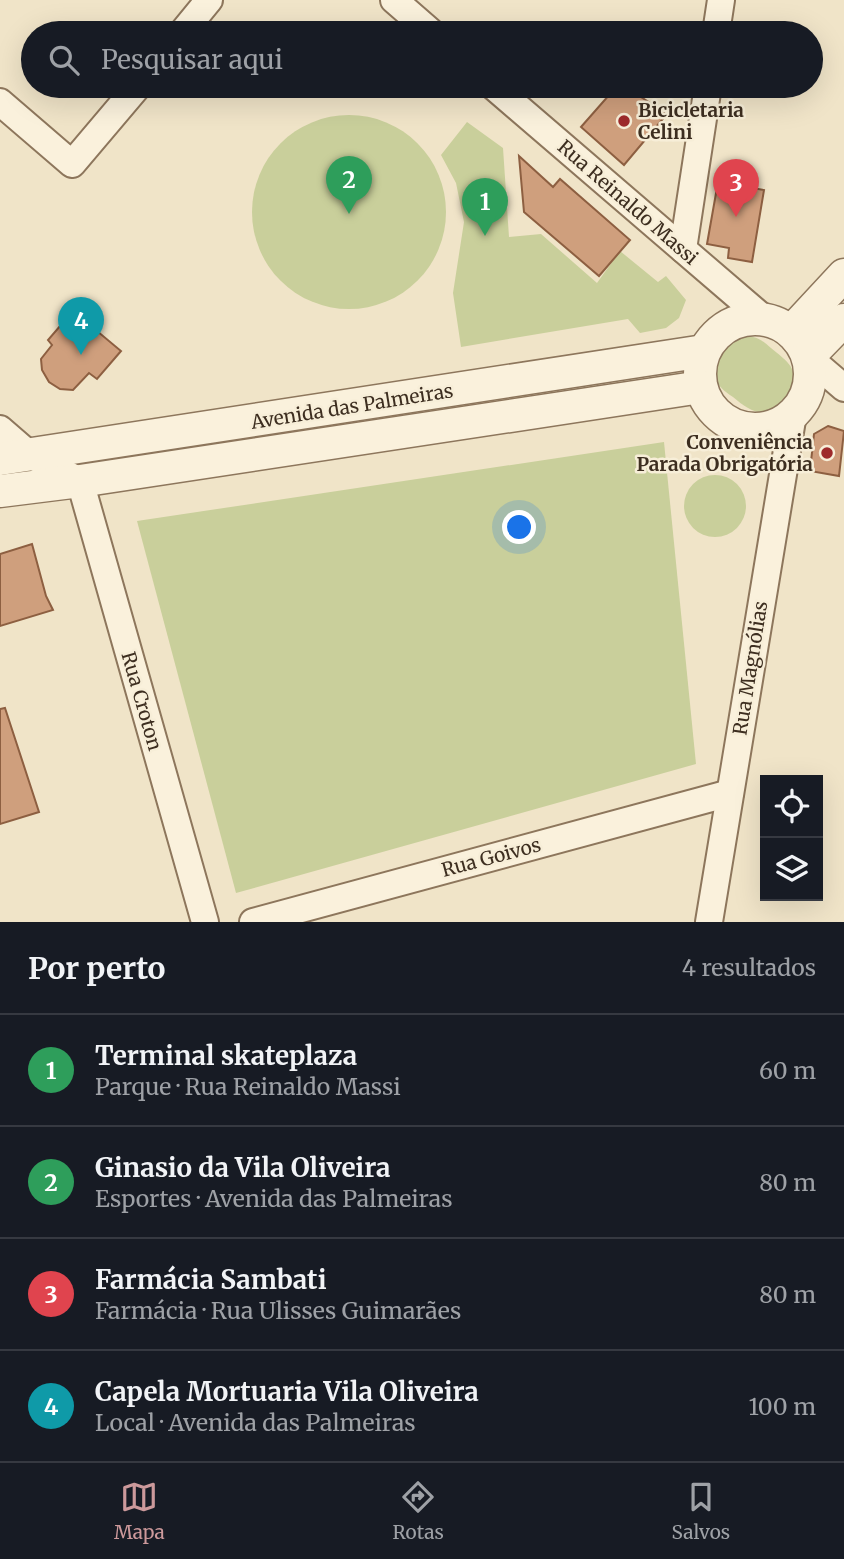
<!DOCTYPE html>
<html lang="pt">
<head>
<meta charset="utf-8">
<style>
  :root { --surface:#171b24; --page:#20242c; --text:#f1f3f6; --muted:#9ea1a6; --line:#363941; --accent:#cc999b }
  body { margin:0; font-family:Merriweather,serif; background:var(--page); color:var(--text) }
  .controls { position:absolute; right:21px; bottom:21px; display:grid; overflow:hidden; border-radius:0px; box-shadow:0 7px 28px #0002 }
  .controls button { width:63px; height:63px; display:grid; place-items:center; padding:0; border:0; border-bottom:2px solid var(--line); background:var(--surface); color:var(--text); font:35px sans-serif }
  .you { position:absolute; left:520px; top:528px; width:24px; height:24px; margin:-18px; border:5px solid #fff; border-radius:50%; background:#1a73e8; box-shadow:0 0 0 10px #1a73e833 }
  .badge { display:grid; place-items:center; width:46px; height:46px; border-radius:50%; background:var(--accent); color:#fff; font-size:23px; font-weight:700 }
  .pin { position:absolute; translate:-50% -58px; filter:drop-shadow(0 2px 4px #0008) }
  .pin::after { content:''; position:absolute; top:37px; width:24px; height:21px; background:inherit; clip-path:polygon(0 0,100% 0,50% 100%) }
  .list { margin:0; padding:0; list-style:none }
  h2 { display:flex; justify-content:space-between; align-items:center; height:91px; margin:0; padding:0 28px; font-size:30px }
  h2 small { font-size:23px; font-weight:400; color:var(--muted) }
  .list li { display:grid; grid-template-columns:46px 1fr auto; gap:21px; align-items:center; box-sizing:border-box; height:112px; padding:0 28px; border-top:2px solid var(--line) }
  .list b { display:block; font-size:26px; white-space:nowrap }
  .list p { margin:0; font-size:23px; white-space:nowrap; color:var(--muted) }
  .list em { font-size:23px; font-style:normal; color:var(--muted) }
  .icon { flex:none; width:38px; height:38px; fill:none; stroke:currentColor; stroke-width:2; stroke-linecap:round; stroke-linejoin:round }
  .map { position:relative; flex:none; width:844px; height:922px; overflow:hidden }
  .search { position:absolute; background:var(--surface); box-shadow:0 7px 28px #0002; left:21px; right:21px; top:21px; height:77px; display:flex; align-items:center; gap:18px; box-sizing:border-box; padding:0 24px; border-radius:38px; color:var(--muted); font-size:26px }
  .sheet { height:539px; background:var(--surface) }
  nav { display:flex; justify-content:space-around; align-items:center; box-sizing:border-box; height:98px; border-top:2px solid var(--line); background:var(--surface); font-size:19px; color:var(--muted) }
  nav a { display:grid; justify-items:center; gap:4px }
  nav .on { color:var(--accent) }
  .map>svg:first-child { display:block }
  .green { fill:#c9cf9b }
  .building { fill:#cf9f7d; stroke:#8d5f41; stroke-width:2 }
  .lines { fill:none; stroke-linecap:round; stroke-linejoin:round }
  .minor-casing { stroke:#8d765c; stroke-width:30 }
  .tertiary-casing { stroke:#8d765c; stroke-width:35 }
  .minor { stroke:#faf1dc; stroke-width:26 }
  .tertiary { stroke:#faf1dc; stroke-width:32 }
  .poi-dot { fill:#9e2a2b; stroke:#f7eed8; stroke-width:2.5 }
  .labels { text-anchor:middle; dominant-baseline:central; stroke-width:5; stroke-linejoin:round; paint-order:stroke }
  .poi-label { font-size:19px; font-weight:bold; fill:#3d2e20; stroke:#f7eed8; text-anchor:start }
  .street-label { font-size:19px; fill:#3d2e20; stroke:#f7eed8 }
</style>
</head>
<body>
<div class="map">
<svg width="844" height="922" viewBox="0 0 844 922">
  <rect width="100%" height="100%" fill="#f0e4c8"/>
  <!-- green -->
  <g class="green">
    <circle cx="349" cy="212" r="97"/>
    <polygon points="467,122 503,148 509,237 541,234 597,283 620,251 658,282 666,276 686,300 679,318 666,328 640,333 628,319 461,347 453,293 464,222 456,183 441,155"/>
    <path d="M742 337C746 337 749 336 753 337 760 338 766 344 771 348 778 354 787 360 791 367 798 379 792 398 781 406 762 419 748 410 733 397 727 393 721 389 717 382 707 362 723 342 742 337Z"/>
    <polygon points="664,442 696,764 236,893 137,521"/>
    <circle cx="715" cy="506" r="31"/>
  </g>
  <!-- building -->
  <g class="building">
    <polygon points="617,86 624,86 667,114 624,165 581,127"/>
    <polygon points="519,156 553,187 560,179 630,240 599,276 524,212"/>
    <polygon points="718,182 764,190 752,262 728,258 729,248 707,244"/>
    <polygon points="73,311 121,351 97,379 89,373 73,390 60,389 49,382 42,370 41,359 52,345 48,340"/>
    <polygon points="828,426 844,431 839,476 810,471 814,434"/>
    <polygon points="32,544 46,596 53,610 0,626 0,554"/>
    <polygon points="5,708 39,812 0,824 0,709"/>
  </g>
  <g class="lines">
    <!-- minor casing -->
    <g class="minor-casing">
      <g id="minor">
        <polyline points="394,0 432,33"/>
        <polyline points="182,33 209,0"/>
        <polyline points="716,33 721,0"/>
        <polyline points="493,86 763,318"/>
        <polyline points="0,102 72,164 138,86"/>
        <polyline points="683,249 708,86"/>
        <polyline points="808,357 844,388"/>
        <polyline points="0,429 30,455 80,481 205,922"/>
        <polyline points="253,922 730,793"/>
        <polyline points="709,922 793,414"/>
      </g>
    </g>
    <!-- tertiary casing -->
    <g class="tertiary-casing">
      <g id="tertiary">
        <circle cx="755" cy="374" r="55"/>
        <polyline points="792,331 844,275"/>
        <polyline points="808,357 844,320"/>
        <polyline points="0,459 704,351"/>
        <polyline points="0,491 80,481 701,387"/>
      </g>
    </g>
    <!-- minor -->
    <use href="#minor" class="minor"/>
    <!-- tertiary -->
    <use href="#tertiary" class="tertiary"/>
  </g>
  <!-- markers -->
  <g class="poi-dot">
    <circle cx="624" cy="121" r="7"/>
    <circle cx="827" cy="453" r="7"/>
  </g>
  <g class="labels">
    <!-- poi labels -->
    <g class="poi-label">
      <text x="638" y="110">Bicicletaria<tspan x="638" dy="22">Celini</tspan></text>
      <text x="813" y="442" text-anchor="end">Conveniência<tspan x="813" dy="22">Parada Obrigatória</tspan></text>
    </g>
    <!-- street labels -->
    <g class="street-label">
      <text transform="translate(628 202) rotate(41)">Rua Reinaldo Massi</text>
      <text transform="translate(352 406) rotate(-9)">Avenida das Palmeiras</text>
      <text transform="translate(750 668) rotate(-81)">Rua Magnólias</text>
      <text transform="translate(142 701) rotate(74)">Rua Croton</text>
      <text transform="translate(491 857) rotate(-15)">Rua Goivos</text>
    </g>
  </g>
</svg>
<div class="controls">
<button><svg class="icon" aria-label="locate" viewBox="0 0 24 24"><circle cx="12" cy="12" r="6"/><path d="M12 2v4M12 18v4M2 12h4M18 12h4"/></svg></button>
<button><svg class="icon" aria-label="layers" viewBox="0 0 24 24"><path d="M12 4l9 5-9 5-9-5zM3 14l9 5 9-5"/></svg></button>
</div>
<div class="you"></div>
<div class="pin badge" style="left:485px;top:236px;background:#2e9e5b">1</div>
<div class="pin badge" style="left:349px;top:214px;background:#2e9e5b">2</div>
<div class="pin badge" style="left:736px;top:217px;background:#e0444e">3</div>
<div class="pin badge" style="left:81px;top:355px;background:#0f9aa8">4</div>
<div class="search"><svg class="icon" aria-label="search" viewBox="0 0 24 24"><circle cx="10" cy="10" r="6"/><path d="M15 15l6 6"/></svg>Pesquisar aqui</div>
</div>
<section class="sheet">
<h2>Por perto<small>4 resultados</small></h2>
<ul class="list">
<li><span class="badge" style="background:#2e9e5b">1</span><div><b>Terminal skateplaza</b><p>Parque · Rua Reinaldo Massi</p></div><em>60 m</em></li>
<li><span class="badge" style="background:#2e9e5b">2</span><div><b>Ginasio da Vila Oliveira</b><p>Esportes · Avenida das Palmeiras</p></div><em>80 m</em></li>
<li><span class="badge" style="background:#e0444e">3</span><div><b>Farmácia Sambati</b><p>Farmácia · Rua Ulisses Guimarães</p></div><em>80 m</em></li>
<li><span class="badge" style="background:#0f9aa8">4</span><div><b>Capela Mortuaria Vila Oliveira</b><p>Local · Avenida das Palmeiras</p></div><em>100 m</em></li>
</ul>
</section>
<nav>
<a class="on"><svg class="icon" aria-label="map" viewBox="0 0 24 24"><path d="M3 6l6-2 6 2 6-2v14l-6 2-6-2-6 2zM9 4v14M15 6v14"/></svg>Mapa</a>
<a><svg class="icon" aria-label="directions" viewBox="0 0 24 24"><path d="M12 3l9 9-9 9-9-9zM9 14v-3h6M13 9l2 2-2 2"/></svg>Rotas</a>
<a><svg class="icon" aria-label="saved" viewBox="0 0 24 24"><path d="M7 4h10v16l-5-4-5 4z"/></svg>Salvos</a>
</nav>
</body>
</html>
